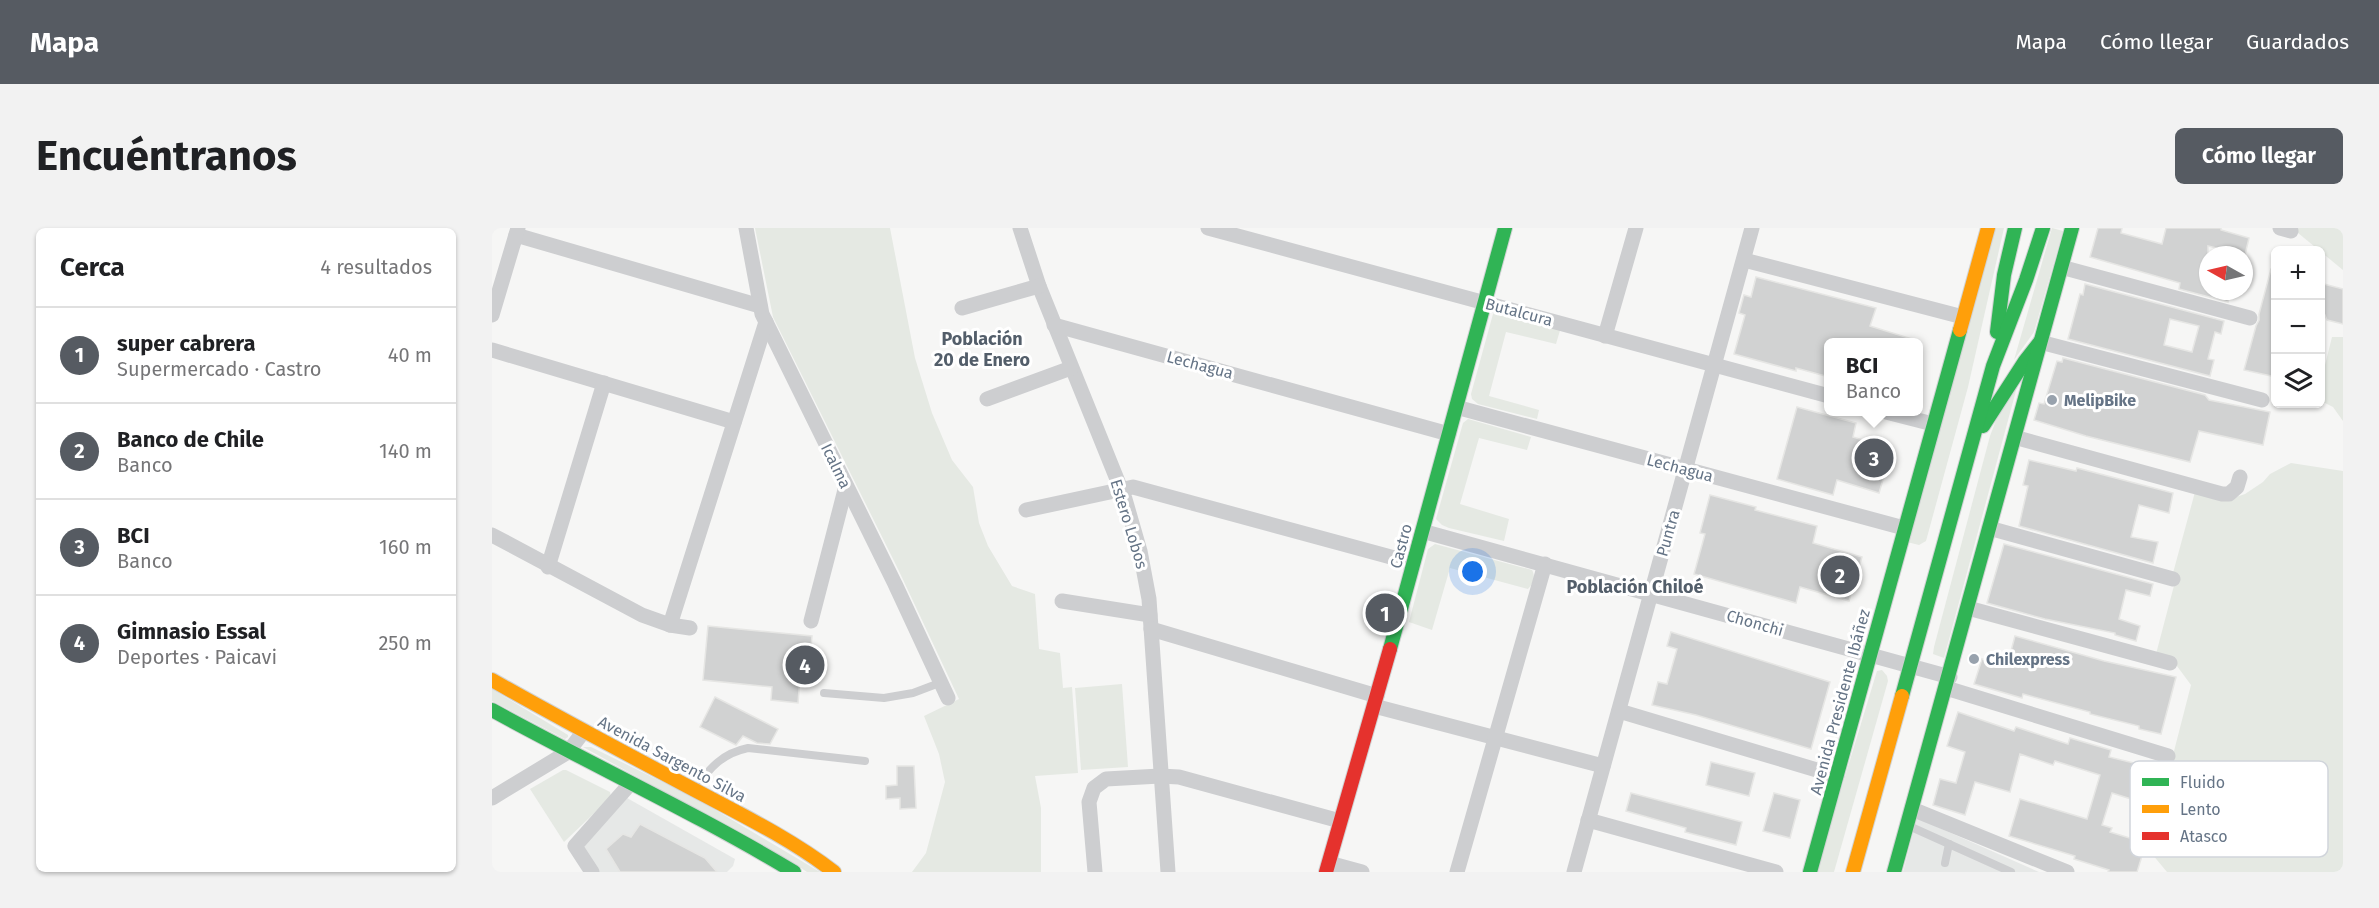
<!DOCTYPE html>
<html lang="es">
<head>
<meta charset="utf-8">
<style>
  :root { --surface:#fff; --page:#f2f2f2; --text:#202124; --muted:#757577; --line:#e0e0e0; --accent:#565b62 }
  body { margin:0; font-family:"Fira Sans",sans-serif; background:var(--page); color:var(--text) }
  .controls { position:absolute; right:18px; top:18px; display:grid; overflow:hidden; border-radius:9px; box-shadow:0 2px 4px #0004 }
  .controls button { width:54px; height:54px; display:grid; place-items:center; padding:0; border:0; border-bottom:2px solid var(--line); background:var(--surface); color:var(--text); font:30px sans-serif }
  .compass { position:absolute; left:1707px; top:18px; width:54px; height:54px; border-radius:50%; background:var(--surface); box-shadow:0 2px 4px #0004; rotate:278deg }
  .you { position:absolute; left:981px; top:344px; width:21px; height:21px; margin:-15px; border:4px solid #fff; border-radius:50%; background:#1a73e8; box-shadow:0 0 0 9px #1a73e833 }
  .badge { display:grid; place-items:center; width:39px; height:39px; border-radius:50%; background:var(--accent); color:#fff; font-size:20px; font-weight:700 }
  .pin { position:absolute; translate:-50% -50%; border:3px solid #fff; box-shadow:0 2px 6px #0006 }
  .popup { position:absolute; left:1332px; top:110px; width:99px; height:78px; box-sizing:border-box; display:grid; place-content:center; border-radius:9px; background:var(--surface); filter:drop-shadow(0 2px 4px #0005); font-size:20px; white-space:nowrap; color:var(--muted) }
  .popup b { font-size:22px; color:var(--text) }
  .popup::after { content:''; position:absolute; left:50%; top:100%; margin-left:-12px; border:12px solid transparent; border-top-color:var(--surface) }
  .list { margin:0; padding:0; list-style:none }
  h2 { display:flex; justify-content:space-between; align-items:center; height:78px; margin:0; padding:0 24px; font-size:26px }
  h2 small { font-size:20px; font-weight:400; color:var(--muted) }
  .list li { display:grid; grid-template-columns:39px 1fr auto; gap:18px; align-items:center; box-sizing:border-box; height:96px; padding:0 24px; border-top:2px solid var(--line) }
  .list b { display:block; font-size:22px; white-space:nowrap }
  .list p { margin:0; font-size:20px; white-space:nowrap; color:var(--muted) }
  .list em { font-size:20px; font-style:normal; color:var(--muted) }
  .icon { flex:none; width:33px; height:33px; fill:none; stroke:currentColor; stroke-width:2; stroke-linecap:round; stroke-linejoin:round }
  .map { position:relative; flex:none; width:1851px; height:644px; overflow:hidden; border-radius:9px }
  header { display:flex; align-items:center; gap:36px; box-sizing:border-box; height:84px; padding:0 30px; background:var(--accent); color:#fff }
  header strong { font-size:28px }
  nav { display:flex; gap:33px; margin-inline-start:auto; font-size:21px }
  .intro { display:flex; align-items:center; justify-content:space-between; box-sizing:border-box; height:144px; padding:0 36px }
  h1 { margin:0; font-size:42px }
  .button { padding:15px 27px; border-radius:9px; background:var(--accent); color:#fff; font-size:21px; font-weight:700 }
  main { display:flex; gap:36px; padding:0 36px }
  aside { flex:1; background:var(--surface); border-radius:9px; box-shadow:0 2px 4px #0004 }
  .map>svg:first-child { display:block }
  .built { fill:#e6e8e7 }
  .green { fill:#e5e9e3 }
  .building { fill:#d1d2d2; stroke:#e6e6e4; stroke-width:1.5; fill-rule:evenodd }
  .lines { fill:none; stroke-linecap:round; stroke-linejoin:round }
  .fast-casing { stroke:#d1d3d4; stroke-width:16 }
  .slow-casing { stroke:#d1d3d4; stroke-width:16 }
  .jam-casing { stroke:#d1d3d4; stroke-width:16 }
  .lane { stroke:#cdced0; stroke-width:8 }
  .street { stroke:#cdced0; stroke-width:15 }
  .fast { stroke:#30b455; stroke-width:14 }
  .slow { stroke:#ff9f0a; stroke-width:14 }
  .jam { stroke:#e5322d; stroke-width:14 }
  .poi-dot { fill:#98a2ad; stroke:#fff; stroke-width:2 }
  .labels { text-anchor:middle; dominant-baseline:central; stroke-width:6; stroke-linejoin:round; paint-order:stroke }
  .street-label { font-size:16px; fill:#657486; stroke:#fff }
  .poi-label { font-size:16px; font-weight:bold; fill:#657486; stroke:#fff; text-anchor:start }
  .neighbourhood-label { font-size:18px; font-weight:bold; fill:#535e6a; stroke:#fff }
  .key { fill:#fff; stroke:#d1d5db; stroke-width:1.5 }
  .key-label { font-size:16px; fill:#657486 }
</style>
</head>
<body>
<header>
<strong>Mapa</strong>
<nav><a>Mapa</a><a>Cómo llegar</a><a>Guardados</a></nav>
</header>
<div class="intro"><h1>Encuéntranos</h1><a class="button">Cómo llegar</a></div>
<main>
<aside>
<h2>Cerca<small>4 resultados</small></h2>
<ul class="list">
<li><span class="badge">1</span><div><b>super cabrera</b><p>Supermercado · Castro</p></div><em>40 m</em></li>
<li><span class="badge">2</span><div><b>Banco de Chile</b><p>Banco</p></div><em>140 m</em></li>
<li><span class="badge">3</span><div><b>BCI</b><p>Banco</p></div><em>160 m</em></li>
<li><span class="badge">4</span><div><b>Gimnasio Essal</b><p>Deportes · Paicavi</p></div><em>250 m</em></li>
</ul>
</aside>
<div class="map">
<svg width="1851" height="644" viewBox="0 0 1851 644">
  <rect width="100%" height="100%" fill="#f6f6f5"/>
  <!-- built -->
  <g class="built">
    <polygon points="135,570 243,631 241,638 235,644 105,644 89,618"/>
    <polygon points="1425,590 1547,644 1411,644"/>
  </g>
  <!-- green -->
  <g class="green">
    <polygon points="263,0 398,0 423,130 440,185 460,232 481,259 487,295 496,318 520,358 543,366 547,421 568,425 571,460 580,459 586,545 543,548 549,580 549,644 420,644 434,625 453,554 447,526 432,488 467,471 406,341 281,89"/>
    <polygon points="1502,0 1512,0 1476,159 1434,313 1427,317 1415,314"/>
    <polygon points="1560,0 1571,3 1542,104 1522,132"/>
    <polygon points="1800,0 1851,0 1851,42"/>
    <polygon points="1004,83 1069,99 1064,116 1014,104 997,168 1047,182 1045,191 986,176 980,171 979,166 1001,86"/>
    <polygon points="1840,109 1851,109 1851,193 1841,179 1829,173 1829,153"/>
    <polygon points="1529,144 1452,430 1441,426 1442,419 1498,208 1506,187"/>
    <polygon points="976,191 1039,209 1035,222 987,210 968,276 1017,291 1012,313 957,300 950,297 944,291 971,195"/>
    <polygon points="1799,235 1851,243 1851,644 1675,644 1655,620 1651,597 1660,576 1679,555 1683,543 1681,527 1699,457 1682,434 1664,426 1684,350 1681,345 1703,264 1735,272 1753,266 1771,254 1778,246"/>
    <path d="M943 316 1040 342C1044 349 1041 356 1036 361L958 340 940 402 917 394 936 321Z"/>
    <polygon points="1390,442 1395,448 1396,453 1342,644 1324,644 1385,443"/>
    <polygon points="630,456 636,539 589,542 583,460"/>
    <polygon points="0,461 76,507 76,509 73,511 0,473"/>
    <polygon points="91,519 99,519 205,571 328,644 315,644 300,634"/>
    <polygon points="71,542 74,542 118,564 119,569 72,614 38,561"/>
  </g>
  <!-- building -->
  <g class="building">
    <polygon points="1606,0 1630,0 1629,5 1670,16 1674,0 1729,0 1729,2 1757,10 1753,27 1716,18 1716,63 1738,63 1736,74 1687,61 1688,55 1598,29"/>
    <polygon points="1779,41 1784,41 1784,149 1752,142 1764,98 1767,92 1767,86"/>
    <polygon points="1264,49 1384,80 1378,98 1420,111 1420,114 1337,114 1337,149 1304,140 1304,143 1242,126 1253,87 1247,85 1252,67 1259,69"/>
    <polygon points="1828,55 1851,61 1851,96 1835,92 1832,85 1828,84"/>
    <path d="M1593 56 1732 93 1729 106 1723 104 1716 131 1722 132 1718 148 1576 111 1588 66 1591 67ZM1678 91 1707 98 1700 124 1672 117Z"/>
    <polygon points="1571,130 1713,167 1717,172 1778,184 1771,217 1707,203 1698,234 1594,208 1542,192 1547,175 1552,176 1565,133 1570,134"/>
    <polygon points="1305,179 1364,195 1361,209 1400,221 1387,265 1345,252 1341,267 1285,251"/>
    <polygon points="1537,232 1584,243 1585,240 1681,265 1677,285 1647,277 1639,309 1666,314 1661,335 1527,298 1536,258 1531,257"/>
    <polygon points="1218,267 1264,279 1263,282 1325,298 1321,315 1370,329 1357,373 1308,359 1304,375 1202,346 1213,306 1208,305"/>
    <polygon points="1512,316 1661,356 1658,368 1634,362 1627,391 1648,398 1644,413 1623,407 1623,405 1553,391 1495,375"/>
    <polygon points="216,398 320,408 316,450 308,449 306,475 279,472 280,459 211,452"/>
    <polygon points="1179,404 1338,454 1319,521 1204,487 1160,477 1166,454 1175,456 1185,421 1175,418"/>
    <polygon points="1523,408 1612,433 1684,449 1669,506 1647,501 1647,498 1598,486 1598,484 1531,466 1530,470 1482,456 1490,431 1515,438"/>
    <polygon points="223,469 286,501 278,516 265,515 251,508 244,517 208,499"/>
    <polygon points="1466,484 1522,503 1524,499 1576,516 1578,510 1619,522 1617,529 1650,537 1639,571 1620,565 1610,597 1620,600 1618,604 1654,615 1645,644 1616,644 1617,642 1582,631 1583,628 1517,608 1528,571 1595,591 1608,547 1563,533 1561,537 1528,526 1518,564 1483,554 1473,587 1441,577 1448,551 1464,555 1473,524 1455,518"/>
    <polygon points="1219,534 1263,545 1257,568 1214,557"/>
    <polygon points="405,538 422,538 424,580 408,581 408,570 394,571 394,558 405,557"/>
    <polygon points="1139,565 1250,594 1244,617 1193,604 1194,600 1134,583"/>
    <polygon points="1282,565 1308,572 1298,610 1271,603"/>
    <polygon points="148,596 213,630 225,644 128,644 114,621 131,606 139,609"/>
  </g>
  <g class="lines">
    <!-- fast casing -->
    <g class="fast-casing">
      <g id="fast">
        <polyline points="1505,104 1512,47 1523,0"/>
        <polyline points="1491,198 1533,133 1548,114"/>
        <polyline points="898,421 1013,0"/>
        <polyline points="1410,468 1501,138 1534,52 1551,0"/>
        <path d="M0 482C100 537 204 585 302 644"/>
        <polyline points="1318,644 1468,102"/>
        <polyline points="1402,644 1580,0"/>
      </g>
    </g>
    <!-- slow casing -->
    <g class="slow-casing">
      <g id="slow">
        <polyline points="1468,102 1496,0"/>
        <path d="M0 452C65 489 131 524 197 559 246 585 298 610 342 644"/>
        <polyline points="1361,644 1410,468"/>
      </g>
    </g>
    <!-- jam casing -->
    <g class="jam-casing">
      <polyline id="jam" points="834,644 898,421"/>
    </g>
    <!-- lane -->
    <g class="lane">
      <polyline points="332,465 392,470 421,465 450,454"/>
      <path d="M205 560C217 539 232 525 256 520L373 533"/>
      <polyline points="1417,598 1519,644"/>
      <polyline points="1453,635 1457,616"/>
    </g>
    <!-- street -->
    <g class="street">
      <polyline points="254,0 270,86 403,356 456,470"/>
      <polyline points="528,0 547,58 633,271 648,323 657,371 676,644"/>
      <polyline points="716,0 1337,168"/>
      <polyline points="1788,0 1799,3"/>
      <polyline points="24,7 268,78"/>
      <polyline points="1252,32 1471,89"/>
      <polyline points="1569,39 1758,90"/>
      <polyline points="470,80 547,58"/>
      <polyline points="0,87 26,0"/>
      <polyline points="562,97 957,206"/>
      <polyline points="1113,108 1144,0"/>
      <polyline points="1548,114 1770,172"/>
      <polyline points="0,122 242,194"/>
      <polyline points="495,171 579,140"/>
      <polyline points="964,179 1412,300"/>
      <polyline points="1394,184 1441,196"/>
      <polyline points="1522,209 1730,266 1737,266 1745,259 1748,249"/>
      <polyline points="534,282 641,259 921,335"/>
      <polyline points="1497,300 1681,351"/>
      <polyline points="930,303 1458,449"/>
      <polyline points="0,307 150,387 178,397 198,400"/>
      <polyline points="56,339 112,155"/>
      <polyline points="570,373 658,387"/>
      <polyline points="1476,380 1678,435"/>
      <polyline points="319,393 354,258"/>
      <polyline points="178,397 274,94"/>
      <polyline points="659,401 885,468"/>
      <polyline points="1454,460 1676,528"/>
      <polyline points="882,478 1111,538"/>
      <polyline points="1127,483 1345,548"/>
      <polyline points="0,570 76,524 92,503"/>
      <polyline points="1420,581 1575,644"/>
      <polyline points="1096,592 1284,644"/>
      <polyline points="837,635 870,644"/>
      <polyline points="100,644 83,618 138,556"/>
      <polyline points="603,644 597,574 602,560 614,551 668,548 687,549 848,593"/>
      <polyline points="965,644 1053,336"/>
      <polyline points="1082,644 1260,0"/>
    </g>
    <!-- fast -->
    <use href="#fast" class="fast"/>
    <!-- slow -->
    <use href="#slow" class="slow"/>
    <!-- jam -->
    <use href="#jam" class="jam"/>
  </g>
  <!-- markers -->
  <g class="poi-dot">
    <circle cx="1560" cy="172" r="6"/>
    <circle cx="1482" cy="431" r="6"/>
  </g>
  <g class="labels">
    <!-- street labels -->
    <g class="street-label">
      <text transform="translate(1027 84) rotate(15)">Butalcura</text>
      <text transform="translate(708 137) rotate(15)">Lechagua</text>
      <text transform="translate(344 238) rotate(64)">Icalma</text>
      <text transform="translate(1188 240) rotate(15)">Lechagua</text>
      <text transform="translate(637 296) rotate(73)">Estero Lobos</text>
      <text transform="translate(1176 305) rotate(-74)">Puntra</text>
      <text transform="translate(909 318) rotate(-75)">Castro</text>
      <text transform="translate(1263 395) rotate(16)">Chonchi</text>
      <text transform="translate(1348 474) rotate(-75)">Avenida Presidente Ibáñez</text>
      <text transform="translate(180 531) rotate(28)">Avenida Sargento Silva</text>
    </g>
    <!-- poi labels -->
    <g class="poi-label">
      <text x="1572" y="172">MelipBike</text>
      <text x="1494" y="431">Chilexpress</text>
    </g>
    <!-- neighbourhood labels -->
    <g class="neighbourhood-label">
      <text x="490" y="111">Población<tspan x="490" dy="21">20 de Enero</tspan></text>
      <text x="1143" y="359">Población Chiloé</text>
    </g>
  </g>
  <!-- legend -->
  <rect x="1638" y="533" width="198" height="96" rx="9" class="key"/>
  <rect x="1650" y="550" width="27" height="8" fill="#30b455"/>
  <rect x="1650" y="577" width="27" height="8" fill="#ff9f0a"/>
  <rect x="1650" y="604" width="27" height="8" fill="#e5322d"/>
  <g class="key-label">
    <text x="1688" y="560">Fluido</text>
    <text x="1688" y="587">Lento</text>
    <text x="1688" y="614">Atasco</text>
  </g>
</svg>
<div class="controls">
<button>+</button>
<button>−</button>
<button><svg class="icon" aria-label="layers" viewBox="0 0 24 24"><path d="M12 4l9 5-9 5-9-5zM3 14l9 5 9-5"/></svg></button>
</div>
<svg class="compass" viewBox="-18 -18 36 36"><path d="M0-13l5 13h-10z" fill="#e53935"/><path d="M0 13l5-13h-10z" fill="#757577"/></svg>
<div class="you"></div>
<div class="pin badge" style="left:893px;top:385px">1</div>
<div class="pin badge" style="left:1348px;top:347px">2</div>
<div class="pin badge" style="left:1382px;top:230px">3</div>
<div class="popup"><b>BCI</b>Banco</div>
<div class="pin badge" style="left:313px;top:437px">4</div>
</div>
</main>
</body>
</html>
